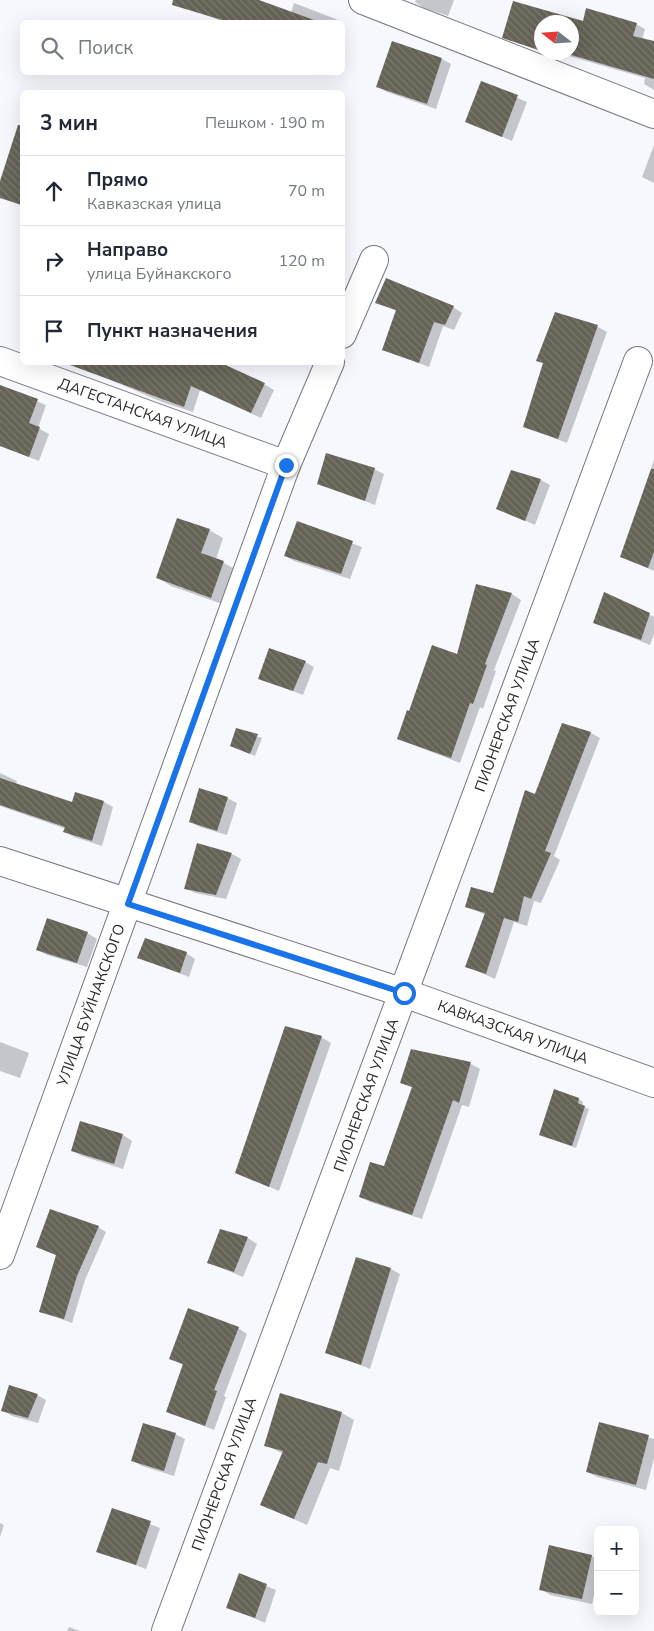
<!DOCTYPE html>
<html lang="ru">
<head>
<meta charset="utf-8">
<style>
  :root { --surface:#fff; --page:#f2f2f3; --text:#1f2937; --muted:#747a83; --line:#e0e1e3 }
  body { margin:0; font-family:"Nunito Sans",sans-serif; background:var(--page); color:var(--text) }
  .controls { position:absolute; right:15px; bottom:15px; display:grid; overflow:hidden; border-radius:8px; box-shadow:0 5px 20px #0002 }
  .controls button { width:45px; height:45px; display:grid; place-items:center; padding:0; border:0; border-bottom:1px solid var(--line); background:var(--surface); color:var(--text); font:25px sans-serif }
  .compass { position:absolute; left:534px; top:15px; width:45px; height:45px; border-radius:50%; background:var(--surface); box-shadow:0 5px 20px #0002; rotate:287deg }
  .stop { position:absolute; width:15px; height:15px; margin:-11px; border:4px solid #1a73e8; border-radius:50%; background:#fff }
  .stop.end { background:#1a73e8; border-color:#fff; box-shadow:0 1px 5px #0008 }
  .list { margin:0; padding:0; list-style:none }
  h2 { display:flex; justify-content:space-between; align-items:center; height:65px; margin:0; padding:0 20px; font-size:21px }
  h2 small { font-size:16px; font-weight:400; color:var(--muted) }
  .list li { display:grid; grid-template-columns:32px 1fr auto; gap:15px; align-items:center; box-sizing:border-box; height:70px; padding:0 20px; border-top:1px solid var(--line) }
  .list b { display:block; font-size:19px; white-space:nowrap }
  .list p { margin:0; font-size:16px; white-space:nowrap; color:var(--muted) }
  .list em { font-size:16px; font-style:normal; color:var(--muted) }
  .icon { flex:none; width:28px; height:28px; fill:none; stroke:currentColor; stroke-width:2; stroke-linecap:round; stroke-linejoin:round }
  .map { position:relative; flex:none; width:654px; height:1631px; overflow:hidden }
  .search { position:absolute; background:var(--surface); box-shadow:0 5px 20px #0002; left:20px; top:20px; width:325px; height:55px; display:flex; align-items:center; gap:12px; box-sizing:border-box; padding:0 18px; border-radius:8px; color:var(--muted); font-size:19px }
  .panel { position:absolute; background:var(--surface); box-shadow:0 5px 20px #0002; left:20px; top:90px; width:325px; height:275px; border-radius:8px }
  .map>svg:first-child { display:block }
  .shadow { fill:#0003 }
  .building { fill:url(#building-back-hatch) }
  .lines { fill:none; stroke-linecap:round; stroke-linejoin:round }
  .minor-casing { stroke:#767784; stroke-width:30 }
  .minor { stroke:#fff; stroke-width:28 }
  .route { stroke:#1a73e8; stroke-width:6 }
  .labels { text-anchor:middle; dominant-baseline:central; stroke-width:5; stroke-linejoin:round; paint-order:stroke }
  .street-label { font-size:15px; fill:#2c2c31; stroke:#fff }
</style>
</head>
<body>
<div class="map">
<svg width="654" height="1631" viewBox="0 0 654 1631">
  <defs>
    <pattern id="building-back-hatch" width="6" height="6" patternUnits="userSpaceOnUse" patternTransform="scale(1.25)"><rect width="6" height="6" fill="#656256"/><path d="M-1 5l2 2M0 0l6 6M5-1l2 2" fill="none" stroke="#7c7a71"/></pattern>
  </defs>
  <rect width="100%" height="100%" fill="#f7f8fe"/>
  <!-- shadow -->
  <g class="shadow">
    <polygon points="195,0 255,0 291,13 294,3 341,21 225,22 191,10"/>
    <polygon points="416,0 454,0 448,16 424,8 415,2"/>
    <polygon points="514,2 584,23 636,24 645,29 642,40 654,43 654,90 644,84 645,78 555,52 572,52 572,22 542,22 542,52 504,37"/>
    <polygon points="392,43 442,59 451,64 436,109 387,92 378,87"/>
    <polygon points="481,82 527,102 512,141 466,121"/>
    <polygon points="654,145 654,183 642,177"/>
    <polygon points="11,152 22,156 22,206 0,197 0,185"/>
    <polygon points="377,303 453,307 462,313 454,330 443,326 429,367 384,350 397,311"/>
    <polygon points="556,314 598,327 607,332 567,443 525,427 544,364 538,360"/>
    <polygon points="85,369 264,384 274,390 261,418 200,390 193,412 162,402"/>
    <polygon points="0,386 46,405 38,428 49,434 39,461 0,446"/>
    <polygon points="654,460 654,571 621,557"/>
    <polygon points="374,469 384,474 375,505 319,483"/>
    <polygon points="512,471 541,480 550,485 535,525 498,509"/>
    <polygon points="297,523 362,547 350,579 294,561 285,556"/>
    <polygon points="209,530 223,538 216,559 237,570 225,605 171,586 158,578"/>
    <polygon points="477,585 512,594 521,600 494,670 496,671 483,709 480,707 460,763 398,739 410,712 458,656"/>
    <polygon points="605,594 654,617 654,634 650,645 594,622"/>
    <polygon points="305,662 314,667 303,695 260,679"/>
    <polygon points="563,724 591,733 600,738 554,856 560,860 541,903 534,901 527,926 514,922 495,979 466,966 486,915 467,907 494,894"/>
    <polygon points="237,730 262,738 255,756 232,746"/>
    <polygon points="0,773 17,781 16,784 73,804 76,794 104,802 113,807 102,846 74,837 65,832 66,829 0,806"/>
    <polygon points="227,798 237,803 227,835 200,827 190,822"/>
    <polygon points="232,854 241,859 226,899 195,893 186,888"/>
    <polygon points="87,933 97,939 87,967 47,955 38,950"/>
    <polygon points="186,953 195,959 189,977 139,958"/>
    <polygon points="321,1037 331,1043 279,1191 236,1173"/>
    <polygon points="0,1042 29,1053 20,1078 0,1071"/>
    <polygon points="412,1051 471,1064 480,1069 469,1107 462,1105 422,1219 370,1202 360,1197 385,1168 413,1088 402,1082"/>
    <polygon points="555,1091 579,1099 583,1102 582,1106 589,1109 576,1148 540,1135"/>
    <polygon points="81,1122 123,1135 132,1141 123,1169 82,1156 72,1150"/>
    <polygon points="98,1227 106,1232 85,1280 72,1323 41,1312 57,1256 38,1247"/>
    <polygon points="221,1231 248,1238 257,1244 243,1277 209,1263"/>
    <polygon points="391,1269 400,1274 370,1369 327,1352"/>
    <polygon points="238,1328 247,1334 224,1396 226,1397 214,1430 167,1411 183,1365 170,1359"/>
    <polygon points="37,1395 46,1400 38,1423 12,1416 2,1410"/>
    <polygon points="342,1413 354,1420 339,1471 330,1468 307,1525 262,1505 283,1454 266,1445"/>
    <polygon points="600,1424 654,1439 654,1458 646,1490 597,1477 588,1472"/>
    <polygon points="175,1434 185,1439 174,1476 142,1466 133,1461"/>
    <polygon points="112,1509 160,1528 146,1569 98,1551"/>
    <polygon points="0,1523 4,1525 0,1537"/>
    <polygon points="591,1556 598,1559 598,1576 592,1604 550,1595 541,1589"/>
    <polygon points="240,1575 276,1590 265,1623 228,1607"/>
    <polygon points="69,1627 80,1631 67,1631"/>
  </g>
  <!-- building -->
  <g class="building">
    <polygon points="173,0 259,0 314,20 313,22 229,22 172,5"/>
    <polygon points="513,1 583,21 586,8 637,23 633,36 654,41 654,79 561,52 572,52 572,22 542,22 542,47 539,50 502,38"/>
    <polygon points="392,41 442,58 427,104 376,87"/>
    <polygon points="481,81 518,95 502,137 465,122"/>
    <polygon points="18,125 22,125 22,205 0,198 0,181"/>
    <polygon points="386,278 454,306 445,325 434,322 419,363 382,350 396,310 375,303"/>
    <polygon points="555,312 598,325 558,439 523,427 543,363 536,361"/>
    <polygon points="70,362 219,362 265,383 251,413 191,386 184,407 70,365"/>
    <polygon points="0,385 38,399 29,423 40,427 29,457 0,446"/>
    <polygon points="326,453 375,468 365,501 317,484"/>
    <polygon points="651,469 654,469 654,552 648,568 620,557"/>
    <polygon points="511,470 541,479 525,521 496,509"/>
    <polygon points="177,518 210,529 201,553 224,561 211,598 156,578"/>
    <polygon points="297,521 353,541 341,574 284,556"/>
    <polygon points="476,584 512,593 485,664 487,665 473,704 470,703 451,758 397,739 407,710 409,711 432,645 457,654"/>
    <polygon points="604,592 650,613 641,640 593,623"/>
    <polygon points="269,648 306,661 293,691 258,679"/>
    <polygon points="562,723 591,732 545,851 551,853 531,899 524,896 518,922 504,918 486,974 465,967 485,913 465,907 471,887 493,893 525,790 535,794"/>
    <polygon points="236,728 258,734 250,754 230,746"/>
    <polygon points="0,778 72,802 75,792 104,801 92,841 63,832 65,827 0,805"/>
    <polygon points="199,788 228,797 217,831 189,822"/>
    <polygon points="197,843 232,853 216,895 184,889"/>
    <polygon points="47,918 88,932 77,963 36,950"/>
    <polygon points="145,938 187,952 180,973 137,958"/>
    <polygon points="285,1026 322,1036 269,1187 235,1173"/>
    <polygon points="411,1049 471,1062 459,1103 453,1100 412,1215 359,1197 370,1162 384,1166 412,1087 400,1083"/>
    <polygon points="554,1089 579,1098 578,1103 585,1106 572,1146 539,1135"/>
    <polygon points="80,1121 123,1134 114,1164 71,1151"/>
    <polygon points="50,1209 99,1226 77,1276 64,1319 39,1312 56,1255 36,1247"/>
    <polygon points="220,1229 248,1237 234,1272 207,1263"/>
    <polygon points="356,1257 391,1268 361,1365 325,1353"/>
    <polygon points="188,1308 239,1327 214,1390 217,1391 205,1426 166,1412 183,1364 169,1359"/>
    <polygon points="9,1385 38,1394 28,1418 1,1411"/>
    <polygon points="280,1393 342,1412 327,1464 318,1462 294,1519 260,1505 283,1451 264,1446"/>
    <polygon points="599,1422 649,1435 636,1485 586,1472"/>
    <polygon points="143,1423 176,1433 164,1471 131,1461"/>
    <polygon points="112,1508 151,1521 136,1565 96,1552"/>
    <polygon points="549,1545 592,1555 582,1599 539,1590"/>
    <polygon points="239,1573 267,1584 255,1618 226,1608"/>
  </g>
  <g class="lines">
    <!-- minor casing -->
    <g class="minor-casing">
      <g id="minor">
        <polyline points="363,0 654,114"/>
        <polyline points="342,334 374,260"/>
        <polyline points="0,361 286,465"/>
        <polyline points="0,861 404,993 654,1083"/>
        <polyline points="0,1255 286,465 330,362"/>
        <polyline points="166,1631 638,361"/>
      </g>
    </g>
    <!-- minor -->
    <use href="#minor" class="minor"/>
  </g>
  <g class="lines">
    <!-- route -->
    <polyline class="route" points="286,465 128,904 404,993"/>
  </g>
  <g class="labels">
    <!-- street labels -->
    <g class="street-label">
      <text transform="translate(143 413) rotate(20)">ДАГЕСТАНСКАЯ УЛИЦА</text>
      <text transform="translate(507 715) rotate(-70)">ПИОНЕРСКАЯ УЛИЦА</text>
      <text transform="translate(91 1005) rotate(-70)">УЛИЦА БУЙНАКСКОГО</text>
      <text transform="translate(513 1032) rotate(20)">КАВКАЗСКАЯ УЛИЦА</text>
      <text transform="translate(366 1095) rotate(-70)">ПИОНЕРСКАЯ УЛИЦА</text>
      <text transform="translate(224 1474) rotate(-70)">ПИОНЕРСКАЯ УЛИЦА</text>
    </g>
  </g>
</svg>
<div class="controls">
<button>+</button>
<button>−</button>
</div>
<svg class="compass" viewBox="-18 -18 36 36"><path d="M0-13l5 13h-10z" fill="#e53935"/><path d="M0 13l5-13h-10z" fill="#747a83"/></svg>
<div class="stop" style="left:404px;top:993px"></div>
<div class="stop end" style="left:286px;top:465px"></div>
<div class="search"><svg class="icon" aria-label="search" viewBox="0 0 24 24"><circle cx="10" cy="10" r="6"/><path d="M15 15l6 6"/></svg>Поиск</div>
<section class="panel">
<h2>3 мин<small>Пешком · 190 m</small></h2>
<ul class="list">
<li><svg class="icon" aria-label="ahead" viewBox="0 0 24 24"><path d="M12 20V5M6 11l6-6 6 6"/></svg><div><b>Прямо</b><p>Кавказская улица</p></div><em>70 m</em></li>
<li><svg class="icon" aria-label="right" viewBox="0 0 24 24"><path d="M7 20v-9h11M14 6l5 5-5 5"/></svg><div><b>Направо</b><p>улица Буйнакского</p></div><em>120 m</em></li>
<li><svg class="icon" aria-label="arrive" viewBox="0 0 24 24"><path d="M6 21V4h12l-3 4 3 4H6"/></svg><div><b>Пункт назначения</b></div></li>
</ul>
</section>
</div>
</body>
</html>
